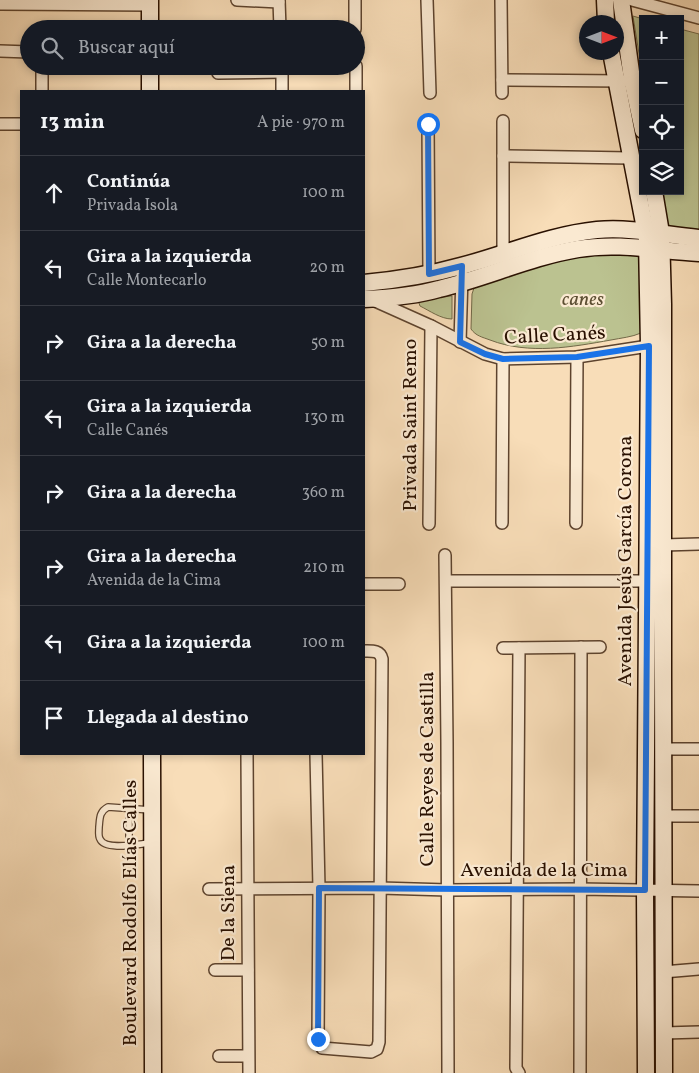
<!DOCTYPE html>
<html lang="es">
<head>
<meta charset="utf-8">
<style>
  :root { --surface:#171b24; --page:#242831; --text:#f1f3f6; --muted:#9ea1a6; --line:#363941 }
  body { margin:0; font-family:Vollkorn,serif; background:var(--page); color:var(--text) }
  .controls { position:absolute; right:15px; top:15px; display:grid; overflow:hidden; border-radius:0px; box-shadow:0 2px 8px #0003 }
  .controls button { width:45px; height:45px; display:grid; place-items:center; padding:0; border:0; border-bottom:1px solid var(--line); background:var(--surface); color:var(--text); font:25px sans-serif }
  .compass { position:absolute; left:579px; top:15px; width:45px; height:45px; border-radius:50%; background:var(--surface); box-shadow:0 2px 8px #0003; rotate:90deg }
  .stop { position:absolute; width:15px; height:15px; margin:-11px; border:4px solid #1a73e8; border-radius:50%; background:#fff }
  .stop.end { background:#1a73e8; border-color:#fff; box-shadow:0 1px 5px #0008 }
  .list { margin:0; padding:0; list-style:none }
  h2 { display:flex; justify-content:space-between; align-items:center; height:65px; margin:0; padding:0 20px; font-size:21px }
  h2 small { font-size:16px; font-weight:400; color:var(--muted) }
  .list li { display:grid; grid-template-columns:32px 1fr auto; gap:15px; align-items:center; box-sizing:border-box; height:75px; padding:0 20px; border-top:1px solid var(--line) }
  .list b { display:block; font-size:19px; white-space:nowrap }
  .list p { margin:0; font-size:16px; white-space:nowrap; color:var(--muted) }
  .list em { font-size:16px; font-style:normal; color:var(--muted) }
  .icon { flex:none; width:28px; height:28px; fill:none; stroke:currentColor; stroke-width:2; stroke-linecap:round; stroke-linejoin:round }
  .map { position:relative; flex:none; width:699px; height:1073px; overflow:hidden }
  .search { position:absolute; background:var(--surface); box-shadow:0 2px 8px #0003; left:20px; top:20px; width:345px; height:55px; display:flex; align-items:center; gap:12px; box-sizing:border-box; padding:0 18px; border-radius:28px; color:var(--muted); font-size:19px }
  .panel { position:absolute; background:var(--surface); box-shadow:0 2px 8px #0003; left:20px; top:90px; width:345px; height:665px; border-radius:0px }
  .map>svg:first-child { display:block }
  .green { fill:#bbc290; stroke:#726948 }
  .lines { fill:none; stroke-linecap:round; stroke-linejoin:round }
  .lane-casing { stroke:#5d432e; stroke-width:8 }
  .street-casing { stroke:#5d432e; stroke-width:14 }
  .secondary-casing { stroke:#291000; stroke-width:19 }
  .lane { stroke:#fae9d1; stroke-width:5.5 }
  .street { stroke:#fae9d1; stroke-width:11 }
  .secondary { stroke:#fae9d1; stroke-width:16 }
  .route { stroke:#1a73e8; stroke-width:6 }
  .labels { text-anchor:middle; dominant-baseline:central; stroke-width:4.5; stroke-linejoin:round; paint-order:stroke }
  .park-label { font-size:20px; font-style:italic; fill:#5c4e32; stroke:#fae9d1 }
  .street-label { font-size:20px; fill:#291000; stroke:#fae9d1 }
</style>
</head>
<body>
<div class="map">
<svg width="699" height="1073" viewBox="0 0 699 1073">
  <rect width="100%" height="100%" fill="#f8ddb8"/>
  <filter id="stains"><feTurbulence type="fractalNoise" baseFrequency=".004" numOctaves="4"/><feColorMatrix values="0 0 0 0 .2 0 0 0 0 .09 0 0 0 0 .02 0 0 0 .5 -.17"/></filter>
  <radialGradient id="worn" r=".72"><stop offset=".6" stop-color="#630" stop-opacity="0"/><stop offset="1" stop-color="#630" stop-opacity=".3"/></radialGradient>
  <!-- green -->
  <g class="green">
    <polygon points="633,16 643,19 643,79"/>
    <polygon points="680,29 699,34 699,230 667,226 661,191 680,191"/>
    <path d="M605 253 640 255 641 333C632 337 621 338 611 340 572 347 529 355 490 340 482 337 476 336 471 329L472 294 474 288 478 285 553 261Z"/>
    <path d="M444 296H452V319C441 319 430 311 420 306L419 303 421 299Z"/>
  </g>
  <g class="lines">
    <!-- lane casing -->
    <g class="lane-casing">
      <g id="lane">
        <polyline points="129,807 129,844"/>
        <path d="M150 843C138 844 105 851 100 839 98 836 99 831 99 827 100 818 99 812 108 807L151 810"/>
      </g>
    </g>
    <!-- street casing -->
    <g class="street-casing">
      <g id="street">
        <polyline points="237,0 279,2"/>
        <polyline points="279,0 280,29"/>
        <polyline points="355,0 355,29"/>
        <polyline points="427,0 430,93"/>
        <polyline points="501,0 502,93"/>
        <polyline points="632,0 699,18"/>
        <polyline points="0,4 150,5"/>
        <polyline points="0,51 29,52"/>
        <polyline points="42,66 42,91"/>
        <polyline points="282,66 282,91"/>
        <polyline points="356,66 356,91"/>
        <polyline points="218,73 282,72"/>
        <polyline points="502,80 623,81"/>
        <polyline points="503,121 503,253"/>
        <polyline points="0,124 21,124"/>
        <polyline points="428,124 429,274"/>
        <polyline points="503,156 630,158"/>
        <polyline points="373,300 431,326 485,354 503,359 577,357 655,345"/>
        <polyline points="460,342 462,276"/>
        <polyline points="502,523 503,359"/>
        <polyline points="576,523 577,357"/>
        <polyline points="429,524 431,326"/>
        <polyline points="663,545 699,544"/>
        <polyline points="445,555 447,743 448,1073"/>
        <polyline points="446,581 654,581"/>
        <polyline points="364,584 399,584"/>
        <polyline points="503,648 600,647"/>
        <polyline points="663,749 699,749"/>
        <polyline points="247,754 249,1073"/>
        <path d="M316 754 319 888 318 1039 322 1048 371 1052 377 1049 379 1042 382 659C380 650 372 651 364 651"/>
        <polyline points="664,816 699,816"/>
        <polyline points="209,889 380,888 448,890 580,889 699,891"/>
        <polyline points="215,970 248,970"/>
        <polyline points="663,972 699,969"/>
        <polyline points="664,1033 699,1032"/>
        <polyline points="219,1056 248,1056"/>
        <polyline points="519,1073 516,1068 519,648"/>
        <polyline points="580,1073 581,647"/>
      </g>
    </g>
    <!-- secondary casing -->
    <g class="secondary-casing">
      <g id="secondary">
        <polyline points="150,0 150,29"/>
        <polyline points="605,0 606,22"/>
        <polyline points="621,0 632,79 643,130"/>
        <polyline points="611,52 647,239 649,346 645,890 646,1073"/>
        <polyline points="150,66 150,91"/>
        <polyline points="654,191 661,233 663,304 663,675 664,1073"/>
        <path d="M364 283C397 280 429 275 461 266 507 254 549 235 597 230 632 227 665 235 699 238"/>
        <path d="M364 299C389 298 415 296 439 289 486 278 530 257 578 249 619 242 658 251 699 253"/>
        <polyline points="152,754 153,1073"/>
      </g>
    </g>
    <!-- lane -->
    <use href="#lane" class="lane"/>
    <!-- street -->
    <use href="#street" class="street"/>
    <!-- secondary -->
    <use href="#secondary" class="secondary"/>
  </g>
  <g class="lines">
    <!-- route -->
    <polyline class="route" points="318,1039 319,888 645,890 649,346 577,357 503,359 485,354 460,342 462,266 429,274 428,124"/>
  </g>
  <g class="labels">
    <!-- park labels -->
    <g class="park-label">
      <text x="583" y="300">canes</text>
    </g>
    <!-- street labels -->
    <g class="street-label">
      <text transform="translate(555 336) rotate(-3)">Calle Canés</text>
      <text transform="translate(411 425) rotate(-90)">Privada Saint Remo</text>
      <text transform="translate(626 561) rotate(-90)">Avenida Jesús García Corona</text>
      <text transform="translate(428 769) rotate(-90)">Calle Reyes de Castilla</text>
      <text x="544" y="871">Avenida de la Cima</text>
      <text transform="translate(131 913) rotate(-90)">Boulevard Rodolfo Elías Calles</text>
      <text transform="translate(229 913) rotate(-90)">De la Siena</text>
    </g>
  </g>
  <rect width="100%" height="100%" filter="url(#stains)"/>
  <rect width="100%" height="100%" fill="url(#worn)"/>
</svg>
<div class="controls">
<button>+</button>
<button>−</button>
<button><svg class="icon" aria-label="locate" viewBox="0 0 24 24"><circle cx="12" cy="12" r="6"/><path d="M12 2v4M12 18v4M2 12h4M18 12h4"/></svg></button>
<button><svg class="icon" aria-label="layers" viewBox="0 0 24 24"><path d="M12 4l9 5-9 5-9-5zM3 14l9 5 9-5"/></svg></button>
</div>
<svg class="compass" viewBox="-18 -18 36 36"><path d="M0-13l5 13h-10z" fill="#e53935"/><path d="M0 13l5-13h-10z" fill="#9ea1a6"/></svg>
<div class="stop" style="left:428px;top:124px"></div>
<div class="stop end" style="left:318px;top:1039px"></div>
<div class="search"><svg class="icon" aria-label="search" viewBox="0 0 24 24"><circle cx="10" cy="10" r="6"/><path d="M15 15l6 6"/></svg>Buscar aquí</div>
<section class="panel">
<h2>13 min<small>A pie · 970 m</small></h2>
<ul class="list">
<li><svg class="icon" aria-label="ahead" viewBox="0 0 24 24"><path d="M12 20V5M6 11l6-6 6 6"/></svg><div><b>Continúa</b><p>Privada Isola</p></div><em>100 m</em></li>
<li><svg class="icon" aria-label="left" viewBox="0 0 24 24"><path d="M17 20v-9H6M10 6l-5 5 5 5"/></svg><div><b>Gira a la izquierda</b><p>Calle Montecarlo</p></div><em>20 m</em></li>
<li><svg class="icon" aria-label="right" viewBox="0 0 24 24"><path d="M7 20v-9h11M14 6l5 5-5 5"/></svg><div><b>Gira a la derecha</b></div><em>50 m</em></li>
<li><svg class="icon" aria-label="left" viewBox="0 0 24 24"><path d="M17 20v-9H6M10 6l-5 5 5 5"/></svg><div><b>Gira a la izquierda</b><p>Calle Canés</p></div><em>130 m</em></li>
<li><svg class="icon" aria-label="right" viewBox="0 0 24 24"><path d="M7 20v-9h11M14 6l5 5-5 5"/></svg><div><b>Gira a la derecha</b></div><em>360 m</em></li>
<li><svg class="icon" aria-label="right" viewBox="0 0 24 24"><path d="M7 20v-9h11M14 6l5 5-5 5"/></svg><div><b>Gira a la derecha</b><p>Avenida de la Cima</p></div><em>210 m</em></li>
<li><svg class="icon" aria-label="left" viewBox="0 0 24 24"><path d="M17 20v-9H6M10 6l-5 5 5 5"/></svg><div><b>Gira a la izquierda</b></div><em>100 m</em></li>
<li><svg class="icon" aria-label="arrive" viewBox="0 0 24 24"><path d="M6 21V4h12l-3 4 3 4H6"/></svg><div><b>Llegada al destino</b></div></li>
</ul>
</section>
</div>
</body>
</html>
